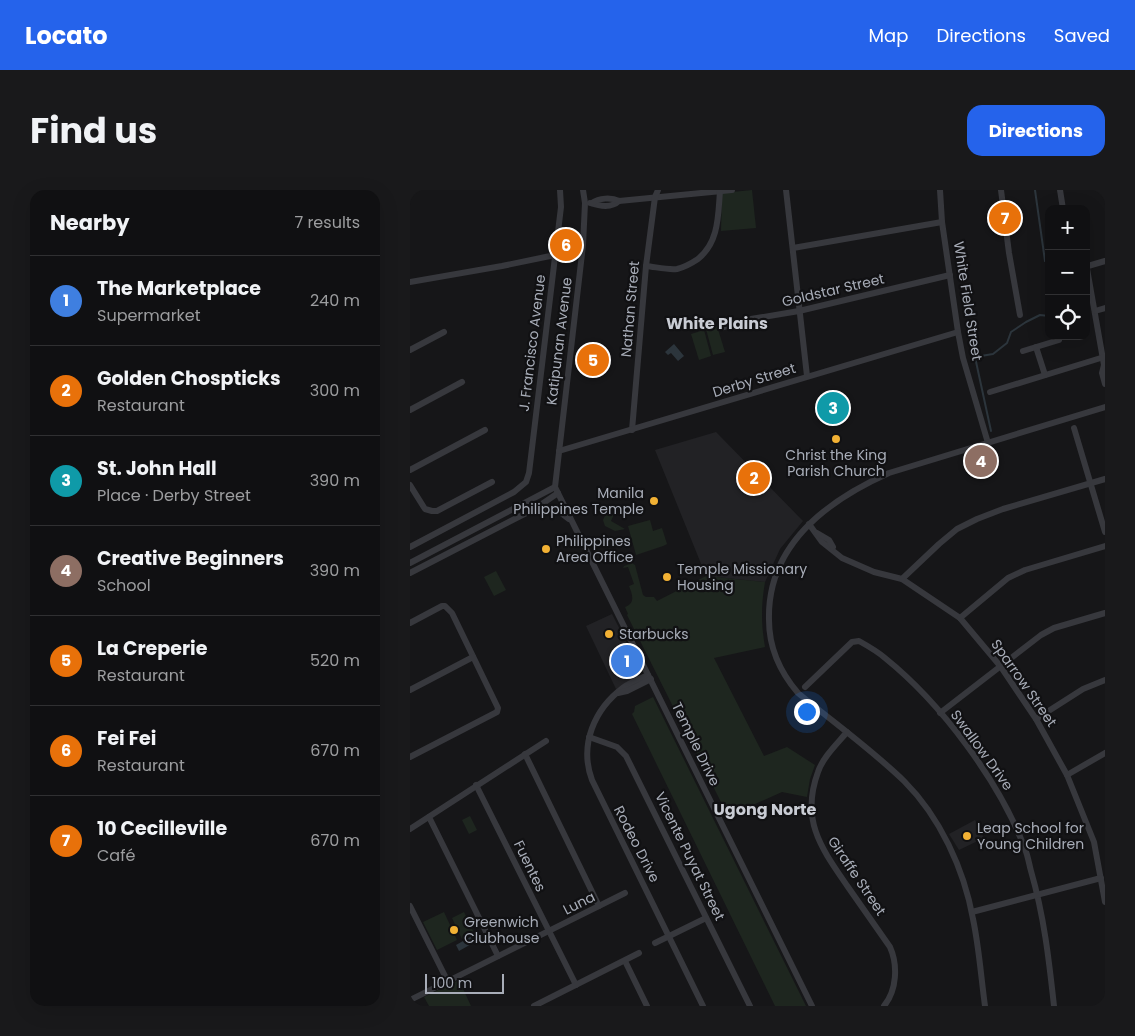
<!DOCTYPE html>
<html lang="en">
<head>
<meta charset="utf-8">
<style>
  :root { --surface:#101012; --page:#19191b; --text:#f1f3f6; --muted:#9c9d9f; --line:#303032; --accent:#2563eb }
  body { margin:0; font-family:Poppins,sans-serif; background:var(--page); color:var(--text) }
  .controls { position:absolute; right:15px; top:15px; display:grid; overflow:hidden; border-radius:10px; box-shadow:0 5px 20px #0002 }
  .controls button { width:45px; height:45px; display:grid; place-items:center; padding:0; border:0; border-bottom:1px solid var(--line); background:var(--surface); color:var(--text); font:25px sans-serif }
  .scale { position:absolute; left:15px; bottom:12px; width:79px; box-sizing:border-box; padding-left:5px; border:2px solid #a8adb8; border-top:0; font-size:14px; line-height:18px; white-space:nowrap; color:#a8adb8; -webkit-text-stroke:4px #111113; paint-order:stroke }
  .you { position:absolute; left:396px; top:521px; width:18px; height:18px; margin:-12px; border:4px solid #fff; border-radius:50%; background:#1a73e8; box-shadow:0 0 0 8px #1a73e833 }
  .badge { display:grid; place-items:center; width:32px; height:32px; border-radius:50%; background:var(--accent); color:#fff; font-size:16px; font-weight:700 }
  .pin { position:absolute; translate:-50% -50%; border:2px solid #fff; box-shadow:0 1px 5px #0006 }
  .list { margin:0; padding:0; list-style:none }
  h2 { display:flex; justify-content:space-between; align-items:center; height:65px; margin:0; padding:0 20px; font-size:21px }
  h2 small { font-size:16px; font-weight:400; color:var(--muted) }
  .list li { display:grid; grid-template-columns:32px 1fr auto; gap:15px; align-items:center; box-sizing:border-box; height:90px; padding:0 20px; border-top:1px solid var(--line) }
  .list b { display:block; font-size:19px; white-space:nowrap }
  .list p { margin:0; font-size:16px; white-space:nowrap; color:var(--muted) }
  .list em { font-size:16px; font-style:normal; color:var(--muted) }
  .icon { flex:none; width:28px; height:28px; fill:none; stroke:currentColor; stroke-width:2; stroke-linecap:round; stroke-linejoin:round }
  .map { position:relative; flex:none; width:695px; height:816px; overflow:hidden; border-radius:15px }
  header { display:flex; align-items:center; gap:30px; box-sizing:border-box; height:70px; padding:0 25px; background:var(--accent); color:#fff }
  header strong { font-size:24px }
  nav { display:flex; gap:28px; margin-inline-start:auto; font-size:18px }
  .intro { display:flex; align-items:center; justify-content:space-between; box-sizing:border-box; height:120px; padding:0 30px }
  h1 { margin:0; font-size:35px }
  .button { padding:12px 22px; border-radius:15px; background:var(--accent); color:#fff; font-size:18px; font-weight:700 }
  main { display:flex; gap:30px; padding:0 30px }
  aside { flex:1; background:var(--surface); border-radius:15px; box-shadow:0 5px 20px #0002 }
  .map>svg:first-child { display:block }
  .built { fill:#222225 }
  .green { fill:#1e261f }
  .water { fill:#2c353c }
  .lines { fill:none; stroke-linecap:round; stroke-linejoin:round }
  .stream { stroke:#2c353c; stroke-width:2 }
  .minor { stroke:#37383d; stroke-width:6 }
  .poi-dot { fill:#f2b134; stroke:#111113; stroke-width:2 }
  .labels { text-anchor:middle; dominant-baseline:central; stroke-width:4.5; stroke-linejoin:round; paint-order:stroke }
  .street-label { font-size:14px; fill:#a8adb8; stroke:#111113 }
  .poi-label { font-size:14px; fill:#a8adb8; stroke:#111113; text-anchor:start }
  .quarter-label { font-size:16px; font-weight:bold; fill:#c9ccd4; stroke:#111113 }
</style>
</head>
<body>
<header>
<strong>Locato</strong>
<nav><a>Map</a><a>Directions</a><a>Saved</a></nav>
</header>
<div class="intro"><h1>Find us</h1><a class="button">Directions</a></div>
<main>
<aside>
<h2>Nearby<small>7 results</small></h2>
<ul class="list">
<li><span class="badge" style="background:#3f7fe0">1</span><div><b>The Marketplace</b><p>Supermarket</p></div><em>240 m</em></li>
<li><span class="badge" style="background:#e8710a">2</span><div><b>Golden Chospticks</b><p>Restaurant</p></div><em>300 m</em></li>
<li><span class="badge" style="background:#0f9aa8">3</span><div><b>St. John Hall</b><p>Place · Derby Street</p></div><em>390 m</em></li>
<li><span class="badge" style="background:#8d6e63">4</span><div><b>Creative Beginners</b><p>School</p></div><em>390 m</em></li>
<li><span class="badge" style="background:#e8710a">5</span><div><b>La Creperie</b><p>Restaurant</p></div><em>520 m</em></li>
<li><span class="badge" style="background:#e8710a">6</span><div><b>Fei Fei</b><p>Restaurant</p></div><em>670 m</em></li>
<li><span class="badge" style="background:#e8710a">7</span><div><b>10 Cecilleville</b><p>Café</p></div><em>670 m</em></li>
</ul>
</aside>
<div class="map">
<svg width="695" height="816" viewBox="0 0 695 816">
  <rect width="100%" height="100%" fill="#161618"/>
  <!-- built -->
  <g class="built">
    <polygon points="306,242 393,331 370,359 355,392 296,386 245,260"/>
    <polygon points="202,424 231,481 227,489 206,499 176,436"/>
    <polygon points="565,630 574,648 549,660 539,644"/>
  </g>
  <!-- green -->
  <g class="green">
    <polygon points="342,0 346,38 311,41 312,3"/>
    <polygon points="307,136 315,162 303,165 296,139"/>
    <polygon points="294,140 301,166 289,170 281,144"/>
    <polygon points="208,316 201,331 215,339 205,341 195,336 193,330 198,319"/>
    <polygon points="240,330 243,341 252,338 257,354 253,356 226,365 218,336"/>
    <path d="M222 373 225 375 233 405 236 407H244L247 411 296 386 355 392C351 415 351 434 355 457L304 468 354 566 377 557 405 575 400 589 397 607 372 602 318 626 217 425 218 424 215 417C226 413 222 404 219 396L224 394 218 377 213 378 214 376Z"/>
    <polygon points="86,381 96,400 84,406 74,387"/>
    <polygon points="243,507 396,816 365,816 222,524 224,522 225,516"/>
    <polygon points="60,626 67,640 59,644 52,630"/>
    <polygon points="34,722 47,750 27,760 13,732"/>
    <polygon points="54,722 64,743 52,749 42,728"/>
    <polygon points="49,790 61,816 19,816 14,807"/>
  </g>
  <!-- water -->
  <g class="water">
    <polygon points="264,154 274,166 268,171 261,163 258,165 255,162"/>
    <polygon points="62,746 65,752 49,761 46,755"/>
  </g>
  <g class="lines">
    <!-- stream -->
    <g class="stream">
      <polyline points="625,0 635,71 639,71"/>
      <polyline points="581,241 565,167 583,164 597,153 601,142 616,132 630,125 639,126"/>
    </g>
    <!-- minor -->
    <g class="minor">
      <polyline points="173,0 175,13 173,55 145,297 402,816"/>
      <polyline points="376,0 397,186"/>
      <polyline points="530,0 532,32 548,142 553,168 578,253"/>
      <polyline points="591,0 599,63 610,125"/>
      <polyline points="650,0 653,19"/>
      <polyline points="695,0 695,2"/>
      <path d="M180 13C189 16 202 18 209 11"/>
      <path d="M182 13C189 8 201 7 209 11L322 0"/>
      <polyline points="383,58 532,32"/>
      <polyline points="676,73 694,175 692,183 695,194"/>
      <path d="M236 76C246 77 257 80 267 79 275 77 282 73 288 69 309 52 308 26 310 1"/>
      <polyline points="678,76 695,71"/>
      <polyline points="0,92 92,76 145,65"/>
      <polyline points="685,121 695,118"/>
      <polyline points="311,138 341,129 389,121 540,85"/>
      <polyline points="626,157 635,185"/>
      <polyline points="0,160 34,142"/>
      <polyline points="613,161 649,150"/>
      <polyline points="580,202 694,167"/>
      <polyline points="0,220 52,192"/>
      <polyline points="664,238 695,342"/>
      <polyline points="222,240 236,76 245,7 248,0"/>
      <polyline points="149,261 548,142"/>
      <polyline points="0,280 75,240"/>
      <polyline points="0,295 15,319 22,321 27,321 82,292"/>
      <polyline points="127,318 146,319 159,329"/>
      <polyline points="399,334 412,352 432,368 464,382 492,389 550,428 591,477 626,529 657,585 684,652 695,712"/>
      <polyline points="407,343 419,350 423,357"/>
      <polyline points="0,357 104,302 116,292 119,283 151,17 150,0"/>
      <polyline points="0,373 145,297"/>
      <polyline points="0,383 126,318 148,303"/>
      <polyline points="492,389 529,354 547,339 567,329 593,319 695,289"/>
      <polyline points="550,428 598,388 615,380 695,356"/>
      <polyline points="0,433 32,416 35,416 42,423 88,518 87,522 0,567"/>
      <path d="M238 485C230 489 221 492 214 497 184 519 169 555 182 590L293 816"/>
      <path d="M395 497 442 452 449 451C458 456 467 461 475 468 531 513 590 592 615 659 618 666 619 674 621 681 634 726 639 770 644 816"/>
      <polyline points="0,500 63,467"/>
      <polyline points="208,503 217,501 241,489"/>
      <polyline points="530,523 631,445 644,438 695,423"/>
      <polyline points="626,529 673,499 695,490"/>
      <path d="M437 542C427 554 413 567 408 582 390 631 412 659 438 697 452 717 466 737 480 757 488 775 487 800 474 816"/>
      <polyline points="179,547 207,557 216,566 340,816"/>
      <polyline points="115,564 189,716"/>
      <polyline points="657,585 695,563"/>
      <polyline points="66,595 166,795"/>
      <polyline points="19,627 88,766"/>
      <polyline points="0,639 136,551"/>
      <polyline points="0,716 38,792"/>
      <polyline points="562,722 691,688"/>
      <polyline points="245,753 296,728"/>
      <polyline points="215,771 237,816"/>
      <polyline points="0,810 215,703"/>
      <polyline points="124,816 229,763"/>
      <path d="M575 816C571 787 569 757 563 729 554 679 530 627 494 591 461 559 423 532 388 503 370 482 359 458 359 430 357 355 416 311 479 283L695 217"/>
    </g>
  </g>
  <!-- markers -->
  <g class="poi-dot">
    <circle cx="426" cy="249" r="5"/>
    <circle cx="244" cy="311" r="5"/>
    <circle cx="136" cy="359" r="5"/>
    <circle cx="257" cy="387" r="5"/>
    <circle cx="199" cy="444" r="5"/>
    <circle cx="557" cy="646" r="5"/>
    <circle cx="44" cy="740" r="5"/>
  </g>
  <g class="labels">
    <!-- street labels -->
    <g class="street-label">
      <text transform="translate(423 100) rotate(-13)">Goldstar Street</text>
      <text transform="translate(558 111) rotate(81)">White Field Street</text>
      <text transform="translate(220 119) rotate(-85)">Nathan Street</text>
      <text transform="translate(149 151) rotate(-83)">Katipunan Avenue</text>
      <text transform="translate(122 153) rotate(-83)">J. Francisco Avenue</text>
      <text transform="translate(344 190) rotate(-17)">Derby Street</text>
      <text transform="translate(614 493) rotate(55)">Sparrow Street</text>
      <text transform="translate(286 554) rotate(64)">Temple Drive</text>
      <text transform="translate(572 560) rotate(54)">Swallow Drive</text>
      <text transform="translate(227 654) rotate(63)">Rodeo Drive</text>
      <text transform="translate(280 666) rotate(64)">Vicente Puyat Street</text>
      <text transform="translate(120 676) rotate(64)">Fuentes</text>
      <text transform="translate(447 686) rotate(56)">Giraffe Street</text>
      <text transform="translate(169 713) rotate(-27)">Luna</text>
    </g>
    <!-- poi labels -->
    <g class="poi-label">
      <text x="426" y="265" text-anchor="middle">Christ the King<tspan x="426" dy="16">Parish Church</tspan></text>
      <text x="234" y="303" text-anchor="end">Manila<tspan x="234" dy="16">Philippines Temple</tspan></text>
      <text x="146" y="351">Philippines<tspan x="146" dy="16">Area Office</tspan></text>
      <text x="267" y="379">Temple Missionary<tspan x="267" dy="16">Housing</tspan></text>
      <text x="209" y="444">Starbucks</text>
      <text x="567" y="638">Leap School for<tspan x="567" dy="16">Young Children</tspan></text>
      <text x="54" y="732">Greenwich<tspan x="54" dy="16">Clubhouse</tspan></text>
    </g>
    <!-- quarter labels -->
    <g class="quarter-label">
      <text x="307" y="133">White Plains</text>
      <text x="355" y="619">Ugong Norte</text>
    </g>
  </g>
</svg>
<div class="controls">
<button>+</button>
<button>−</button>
<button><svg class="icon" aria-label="locate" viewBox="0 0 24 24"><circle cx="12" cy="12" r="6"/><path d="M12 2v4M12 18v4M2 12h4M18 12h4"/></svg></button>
</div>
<div class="scale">100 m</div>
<div class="you"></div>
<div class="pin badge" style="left:217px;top:471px;background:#3f7fe0">1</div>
<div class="pin badge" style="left:344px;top:288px;background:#e8710a">2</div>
<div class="pin badge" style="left:423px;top:218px;background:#0f9aa8">3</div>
<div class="pin badge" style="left:571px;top:271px;background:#8d6e63">4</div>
<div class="pin badge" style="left:183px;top:170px;background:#e8710a">5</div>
<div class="pin badge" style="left:156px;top:55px;background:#e8710a">6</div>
<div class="pin badge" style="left:595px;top:28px;background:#e8710a">7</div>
</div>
</main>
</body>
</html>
